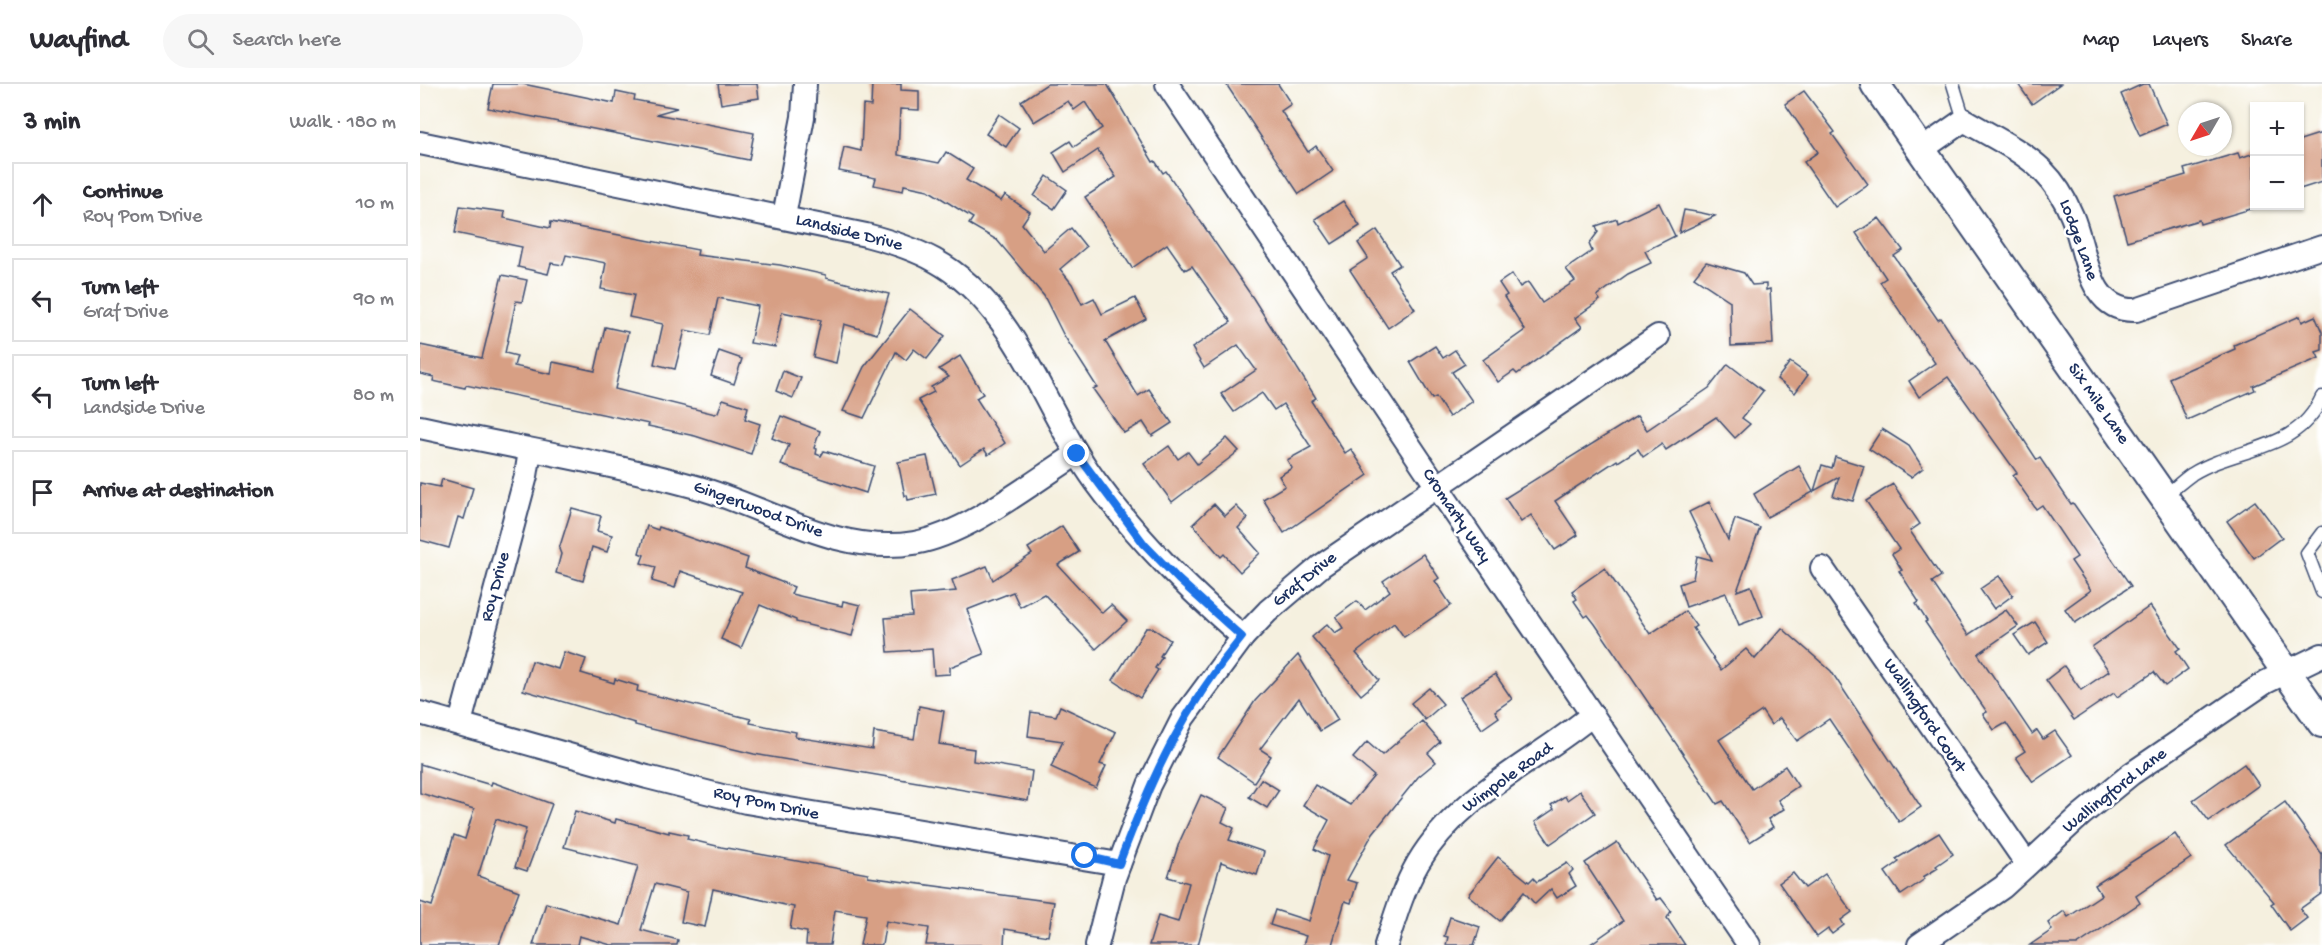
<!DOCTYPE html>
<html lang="en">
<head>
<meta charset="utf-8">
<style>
  :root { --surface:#fff; --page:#f7f7f7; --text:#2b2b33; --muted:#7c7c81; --line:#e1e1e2 }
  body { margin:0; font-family:"Gochi Hand",sans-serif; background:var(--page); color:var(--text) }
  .controls { position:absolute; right:18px; top:18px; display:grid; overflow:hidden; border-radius:0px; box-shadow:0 2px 4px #0004 }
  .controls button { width:54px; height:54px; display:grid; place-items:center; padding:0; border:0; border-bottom:2px solid var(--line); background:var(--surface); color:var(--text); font:30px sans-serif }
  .compass { position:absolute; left:1758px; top:18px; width:54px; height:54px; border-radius:50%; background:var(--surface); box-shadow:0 2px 4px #0004; rotate:231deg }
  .stop { position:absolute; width:18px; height:18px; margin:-14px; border:4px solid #1a73e8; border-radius:50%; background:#fff }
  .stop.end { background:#1a73e8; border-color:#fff; box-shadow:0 2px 6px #0008 }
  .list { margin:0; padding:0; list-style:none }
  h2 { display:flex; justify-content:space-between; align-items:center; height:78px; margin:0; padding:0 24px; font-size:26px }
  h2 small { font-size:20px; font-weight:400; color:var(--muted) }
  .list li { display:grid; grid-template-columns:39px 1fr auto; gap:18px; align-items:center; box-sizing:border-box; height:84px; margin:0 12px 12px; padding:0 12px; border:2px solid var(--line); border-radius:0px }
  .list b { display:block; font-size:22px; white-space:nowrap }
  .list p { margin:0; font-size:20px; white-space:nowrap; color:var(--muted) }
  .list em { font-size:20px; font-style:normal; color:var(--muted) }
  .icon { flex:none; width:33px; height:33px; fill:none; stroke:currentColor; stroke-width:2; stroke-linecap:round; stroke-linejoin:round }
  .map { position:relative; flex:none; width:1902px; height:861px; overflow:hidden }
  header { display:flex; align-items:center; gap:36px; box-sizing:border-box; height:84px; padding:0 30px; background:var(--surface); border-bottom:2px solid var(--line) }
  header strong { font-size:28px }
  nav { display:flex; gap:33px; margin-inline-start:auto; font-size:21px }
  .search { width:420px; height:54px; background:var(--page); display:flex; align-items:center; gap:15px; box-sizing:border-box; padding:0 21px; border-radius:33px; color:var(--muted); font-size:22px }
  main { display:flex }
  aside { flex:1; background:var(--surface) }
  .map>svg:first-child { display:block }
  .building { fill:#d79f84 }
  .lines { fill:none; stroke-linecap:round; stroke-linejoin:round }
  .service-casing { stroke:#3c4c71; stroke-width:15 }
  .minor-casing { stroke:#3c4c71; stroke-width:26 }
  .tertiary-casing { stroke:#3c4c71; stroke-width:32 }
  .service { stroke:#fff; stroke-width:12 }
  .minor { stroke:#fff; stroke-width:22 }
  .tertiary { stroke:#fff; stroke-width:28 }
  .route { stroke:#1a73e8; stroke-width:8 }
  .labels { text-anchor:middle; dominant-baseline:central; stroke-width:5; stroke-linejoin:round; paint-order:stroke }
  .street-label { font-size:18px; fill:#1b2f5e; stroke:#fff }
</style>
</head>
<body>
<header>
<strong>Wayfind</strong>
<div class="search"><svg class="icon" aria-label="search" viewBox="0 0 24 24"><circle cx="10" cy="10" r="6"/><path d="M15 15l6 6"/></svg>Search here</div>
<nav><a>Map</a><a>Layers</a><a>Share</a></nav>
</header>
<main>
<aside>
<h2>3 min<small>Walk · 180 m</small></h2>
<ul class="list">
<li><svg class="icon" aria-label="ahead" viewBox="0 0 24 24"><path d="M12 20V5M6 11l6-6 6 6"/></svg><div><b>Continue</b><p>Roy Pom Drive</p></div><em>10 m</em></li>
<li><svg class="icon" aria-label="left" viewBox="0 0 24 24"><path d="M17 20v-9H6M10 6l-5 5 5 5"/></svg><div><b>Turn left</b><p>Graf Drive</p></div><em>90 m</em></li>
<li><svg class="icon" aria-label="left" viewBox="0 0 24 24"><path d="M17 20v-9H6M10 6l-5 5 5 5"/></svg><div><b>Turn left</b><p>Landside Drive</p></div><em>80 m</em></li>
<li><svg class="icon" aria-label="arrive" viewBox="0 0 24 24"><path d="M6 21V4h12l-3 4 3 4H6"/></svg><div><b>Arrive at destination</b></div></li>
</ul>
</aside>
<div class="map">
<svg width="1902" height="861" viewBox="0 0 1902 861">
  <rect width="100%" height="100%" fill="#fff"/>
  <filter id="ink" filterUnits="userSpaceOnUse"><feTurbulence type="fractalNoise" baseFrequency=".0167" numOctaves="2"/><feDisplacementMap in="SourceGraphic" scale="12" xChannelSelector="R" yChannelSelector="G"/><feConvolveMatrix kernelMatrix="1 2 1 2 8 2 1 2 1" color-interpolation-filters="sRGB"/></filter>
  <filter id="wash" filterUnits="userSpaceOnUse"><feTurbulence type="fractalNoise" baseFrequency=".008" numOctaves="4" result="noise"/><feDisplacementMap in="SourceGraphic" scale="24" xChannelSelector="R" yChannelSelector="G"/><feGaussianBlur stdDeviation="1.35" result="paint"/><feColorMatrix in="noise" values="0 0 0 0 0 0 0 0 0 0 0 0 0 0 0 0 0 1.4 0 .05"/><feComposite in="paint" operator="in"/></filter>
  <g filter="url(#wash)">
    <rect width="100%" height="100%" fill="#f5f0df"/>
    <g id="blocks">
      <!-- building -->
      <g class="building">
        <polygon points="73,0 103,0 194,19 196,8 215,12 214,16 257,24 236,30 334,49 329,76 68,24"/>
        <polygon points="298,0 337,0 339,14 301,20"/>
        <polygon points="452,0 481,0 481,6 499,7 499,26 480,25 478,71 519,79 526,68 553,85 546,96 581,117 585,111 610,128 602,140 624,167 651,144 666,163 640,185 652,200 662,220 674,214 682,230 715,214 726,235 685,257 718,312 729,305 752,339 732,352 723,338 704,349 673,305 677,303 643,250 624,212 577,156 549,140 553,134 508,106 484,101 483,107 454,101 456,94 419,87 424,63 441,67 443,21 451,22"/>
        <polygon points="627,0 687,0 733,78 735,77 743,89 746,87 833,214 896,314 891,317 925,369 931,365 948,391 864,449 843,415 865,402 859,392 872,384 867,376 891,363 863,320 854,326 842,309 814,328 801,310 836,286 818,261 784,284 772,264 811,238 772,182 765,186 747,160 712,184 665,113 696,93 678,66 645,88 633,68 650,57 654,63 682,44 665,18 654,26 648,17 614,38 601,17"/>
        <polygon points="806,0 858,0 871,20 861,27 888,68 896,62 913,87 879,110"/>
        <polygon points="1598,0 1640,0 1612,20"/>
        <polygon points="1723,0 1729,0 1747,40 1720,52 1701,10"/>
        <polygon points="1384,7 1415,48 1412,50 1448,100 1415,123 1384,78 1398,68 1365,20"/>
        <polygon points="579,30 599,44 586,63 566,50"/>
        <polygon points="1902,49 1902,98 1880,105 1880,56"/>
        <polygon points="1818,69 1820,74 1834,69 1834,124 1780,140 1779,136 1707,157 1694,112 1766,91 1764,85"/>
        <polygon points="627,92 647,106 634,125 614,112"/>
        <polygon points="923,117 940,142 912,160 895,135"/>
        <polygon points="1239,119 1255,152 1225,167 1231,179 1208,190 1177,212 1180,216 1155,234 1162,243 1097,290 1094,287 1078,298 1063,276 1105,246 1084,213 1087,211 1079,199 1092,190 1100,203 1108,198 1122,219 1155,197 1146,185 1172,167 1169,160 1178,148 1176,142 1197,135 1198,139"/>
        <polygon points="40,122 85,128 84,134 130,144 131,138 278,166 277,171 360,181 406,191 406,194 469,210 457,250 424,240 416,279 393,273 401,236 362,228 355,263 330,259 338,222 298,214 290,251 265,246 255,285 234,280 243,240 209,233 214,211 181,205 186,179 146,171 143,181 131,179 128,190 98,183 102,163 35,149"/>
        <polygon points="1264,126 1282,129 1295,132 1259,149"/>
        <polygon points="1459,134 1483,166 1474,172 1518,236 1521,234 1551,281 1552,280 1564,295 1617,376 1620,374 1651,420 1653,419 1711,502 1655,539 1645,525 1671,506 1651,477 1657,473 1622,421 1616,425 1593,392 1597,389 1528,293 1499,313 1489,297 1515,279 1460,198 1466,194 1436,149"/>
        <polygon points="957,146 980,181 970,187 995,225 968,244 930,186 948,174 938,159"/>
        <polygon points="1286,178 1324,189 1332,201 1346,200 1346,206 1350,205 1353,260 1311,262 1310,217 1274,193"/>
        <polygon points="82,191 107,196 102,218 96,217 85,269 97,272 94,282 131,290 133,278 175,287 185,243 208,248 195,305 295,330 298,328 303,315 328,323 325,335 340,340 331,370 275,352 228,342 229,340 46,301 45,304 13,297 14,293 0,290 0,261 62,274"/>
        <polygon points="490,225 525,252 507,275 494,265 486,276 476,268 444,334 423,327 444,283"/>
        <polygon points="1880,232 1882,238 1895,232 1902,248 1902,266 1896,268 1899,274 1833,302 1835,306 1767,336 1749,294 1815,265 1814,261"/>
        <polygon points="1015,262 1023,274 1035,266 1045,280 1032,288 1052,317 1029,333 1016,313 1012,315 990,278"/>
        <polygon points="299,267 322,275 314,300 291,292"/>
        <polygon points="540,272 563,310 556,314 585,359 568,371 564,365 540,381 498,316 514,308 511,303 529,293 519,285"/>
        <polygon points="1370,278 1388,291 1375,309 1357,295"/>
        <polygon points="1308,280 1343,307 1322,334 1330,340 1315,354 1296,333 1246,366 1242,360 1223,373 1218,365 1198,378 1197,376 1135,417 1158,451 1135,466 1111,431 1101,438 1085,414 1217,332 1227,346 1289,304"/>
        <polygon points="363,287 381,294 373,314 356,307"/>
        <polygon points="361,332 400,347 394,364 397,365 396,370 401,372 404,367 454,382 446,409 361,381 369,361 352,354"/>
        <polygon points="1462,345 1489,362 1503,384 1491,393 1449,365"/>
        <polygon points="807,354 819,367 752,418 724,380 749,362 758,375 768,368 777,380"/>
        <polygon points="507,372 516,410 488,416 487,411 485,412 478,378"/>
        <polygon points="1415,373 1444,382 1433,417 1413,412 1419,393 1394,407 1402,381 1412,384"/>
        <polygon points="1379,382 1393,408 1347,433 1334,410"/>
        <polygon points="22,395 53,404 44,435 38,433 29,464 0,456 0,399 20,403"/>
        <polygon points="1473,400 1500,440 1490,447 1521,492 1512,498 1548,551 1586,526 1598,542 1558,570 1612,650 1617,646 1623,655 1635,647 1652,671 1613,698 1596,673 1605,667 1586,639 1574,646 1563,630 1567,628 1505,538 1507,537 1496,520 1499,518 1479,487 1482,486 1472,470 1479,465 1446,417"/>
        <polygon points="1835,417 1862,453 1834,474 1807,437"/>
        <polygon points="1289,418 1308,456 1315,435 1340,444 1317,507 1331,502 1343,532 1319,541 1306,509 1266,523 1259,500 1273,495 1277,472 1292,476 1269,428"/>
        <polygon points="794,420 805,432 816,422 828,434 818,444 840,469 820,488 804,470 801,473 773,440"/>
        <polygon points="152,424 181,432 177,447 192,451 187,468 172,463 163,497 136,489 141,470 139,465"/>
        <polygon points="227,442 238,446 239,443 328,474 325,484 374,503 371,510 422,522 423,517 440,521 432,552 376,538 376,536 340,521 321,564 301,555 322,508 260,487 255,504 232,497 236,483 221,479 224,471 219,469"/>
        <polygon points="642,442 659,468 638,481 682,529 691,521 707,537 676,565 624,510 600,523 593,508 547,526 564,570 530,583 530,590 514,591 512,565 468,568 465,534 492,532 490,511 536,507 532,496 567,482 573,496 612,470 608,464"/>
        <polygon points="1003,470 1019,494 1015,497 1031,521 984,553 974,539 936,569 959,596 941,611 892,553 907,540 915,549 923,544 916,533 937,517 945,526 970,507 963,497"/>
        <polygon points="1185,484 1230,550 1265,527 1276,542 1273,544 1301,586 1326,565 1335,575 1362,544 1411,587 1501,723 1479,738 1409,635 1377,657 1360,634 1351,641 1342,627 1299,656 1332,705 1365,682 1378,702 1358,716 1364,725 1348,735 1353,743 1330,758 1303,717 1297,720 1175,540 1168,531 1165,533 1154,517 1157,515 1152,507"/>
        <polygon points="1579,492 1593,511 1574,525 1560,505"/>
        <polygon points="1730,522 1760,564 1756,567 1768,585 1745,602 1734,588 1697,613 1694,609 1654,636 1626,596 1644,582 1661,606 1689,587 1672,563"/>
        <polygon points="1615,538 1628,558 1608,571 1594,551"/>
        <polygon points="726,544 732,544 750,556 740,572 742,573 735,584 738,586 720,614 693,596"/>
        <polygon points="144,568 166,575 161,589 194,599 195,595 218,602 217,607 331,635 330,639 376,648 375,653 452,665 454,648 494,655 499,622 524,627 519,660 554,665 553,677 612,687 608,717 334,670 215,641 215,639 103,606 112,577 138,585"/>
        <polygon points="878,571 918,636 900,647 879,614 840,665 851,672 834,698 798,673 835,617"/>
        <polygon points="1075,590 1092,615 1075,627 1079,633 1062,645 1040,613"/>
        <polygon points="1009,604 1023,620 1005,636 991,619"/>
        <polygon points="640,622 696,648 680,680 686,682 676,704 631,683 643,657 608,652 611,628 636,632"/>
        <polygon points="1002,637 1020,658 1008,669 1016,678 998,693 953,749 927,796 937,799 931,819 925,817 912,861 883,861 886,852 850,841 855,826 889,837 908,772 894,765 909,736 883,721 895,701 930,721 954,692 933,674 947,658 962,671"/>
        <polygon points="0,680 71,701 72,698 132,720 107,787 95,783 106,745 76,735 58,792 99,807 79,861 0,861 0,818 12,822 34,751 45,755 54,725 0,709"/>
        <polygon points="1824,680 1839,701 1789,737 1773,716"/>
        <polygon points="841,695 859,706 847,724 829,713"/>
        <polygon points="1160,707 1175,729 1130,760 1115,738 1134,725 1131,721 1145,712 1147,716"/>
        <polygon points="781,711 808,724 802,738 814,744 809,756 844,768 837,791 801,778 778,861 729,861 738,832 758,838 769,799 748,793 759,759"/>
        <polygon points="1865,718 1902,770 1902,809 1880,825 1887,834 1870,847 1851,820 1854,818 1806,761"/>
        <polygon points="155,727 195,739 196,735 249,749 249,747 268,751 267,755 301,763 448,790 448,793 634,818 628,852 585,845 584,861 506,861 509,844 466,837 462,861 440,861 446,831 415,826 410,861 386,861 387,848 370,845 374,823 293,805 285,843 261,838 267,808 235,800 221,846 258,856 257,861 191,861 159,852 157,861 113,861 126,819 201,841 218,782 144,763"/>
        <polygon points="1519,749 1533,770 1516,782 1518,784 1503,793 1505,795 1481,811 1465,788 1479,778 1476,775"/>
        <polygon points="1755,750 1771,774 1716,812 1720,819 1657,861 1610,861 1632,846 1628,839 1644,827 1648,833 1681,811 1675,801"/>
        <polygon points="1197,758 1237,816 1241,814 1251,827 1247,834 1265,861 1169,861 1203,837 1165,779"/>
        <polygon points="1078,773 1109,798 1113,794 1117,798 1147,779 1153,786 1149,790 1156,802 1137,814 1131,805 1115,820 1104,808 1080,837 1048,811"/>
        <polygon points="1373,789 1385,804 1405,790 1432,828 1421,836 1424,841 1412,850 1408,845 1397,853 1359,799"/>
        <polygon points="1030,833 1060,843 1054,861 1026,861 1028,853 1024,852"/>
      </g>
    </g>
  </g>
  <g filter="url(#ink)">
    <use href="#blocks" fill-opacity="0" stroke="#3c4c71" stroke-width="1.5"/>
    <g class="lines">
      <!-- service casing -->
      <g class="service-casing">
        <g id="service">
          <polyline points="1533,0 1544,36"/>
          <path d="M1743 413C1753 406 1762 397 1772 390 1817 362 1877 369 1902 313"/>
          <polyline points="1902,449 1887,469 1902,508"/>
        </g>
      </g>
      <!-- minor casing -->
      <g class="minor-casing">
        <g id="minor">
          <polyline points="747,0 1016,401 1329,861"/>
          <path d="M0 59 446 151C469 157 492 164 514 176 597 221 623 326 676 398 720 458 767 504 823 553"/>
          <path d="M1501 66 1544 36C1569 51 1600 65 1622 86 1635 99 1645 115 1652 132 1667 167 1667 228 1716 226L1902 163"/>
          <polyline points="364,132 383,33 385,0"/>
          <path d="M0 343C92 363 186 378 276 403 347 423 418 472 494 459 548 450 611 399 657 370"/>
          <polyline points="1402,484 1607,780"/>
          <polyline points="0,629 227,693 326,718 699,780"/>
          <polyline points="40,639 106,392 110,367"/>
          <polyline points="677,861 694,794 729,701 763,634 823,553 848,527 901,482 1238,252"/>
          <path d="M966 861C975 833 983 805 998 779 1038 711 1114 679 1172 631"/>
          <polyline points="1499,861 1583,803 1661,731 1711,690 1846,598 1902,571"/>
        </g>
      </g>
      <!-- tertiary casing -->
      <g class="tertiary-casing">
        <polyline id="tertiary" points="1455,0 1902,639"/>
      </g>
      <!-- service -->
      <use href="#service" class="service"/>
      <!-- minor -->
      <use href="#minor" class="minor"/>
      <!-- tertiary -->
      <use href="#tertiary" class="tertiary"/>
    </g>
  </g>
  <g class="lines" filter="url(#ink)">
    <!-- route -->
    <path class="route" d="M657 370 724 460 759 496 822 553C762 626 732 692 699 780L665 772"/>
  </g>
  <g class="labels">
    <!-- street labels -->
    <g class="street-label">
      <text transform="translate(429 149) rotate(14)">Landside Drive</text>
      <text transform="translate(1658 156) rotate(70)">Lodge Lane</text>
      <text transform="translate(1678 320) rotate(55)">Six Mile Lane</text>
      <text transform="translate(338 426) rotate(20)">Gingerwood Drive</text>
      <text transform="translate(1036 432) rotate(56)">Cromarty Way</text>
      <text transform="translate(885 496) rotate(-39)">Graf Drive</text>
      <text transform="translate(76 503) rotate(-75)">Roy Drive</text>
      <text transform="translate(1504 632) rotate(56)">Wallingford Court</text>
      <text transform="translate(1088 694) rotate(-36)">Wimpole Road</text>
      <text transform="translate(1695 707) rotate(-38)">Wallingford Lane</text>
      <text transform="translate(346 720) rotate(12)">Roy Pom Drive</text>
    </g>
  </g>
</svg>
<div class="controls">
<button>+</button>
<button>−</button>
</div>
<svg class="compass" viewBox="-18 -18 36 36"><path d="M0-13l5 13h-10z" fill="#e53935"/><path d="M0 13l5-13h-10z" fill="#7c7c81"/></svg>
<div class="stop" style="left:665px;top:772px"></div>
<div class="stop end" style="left:657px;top:370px"></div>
</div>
</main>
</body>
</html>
